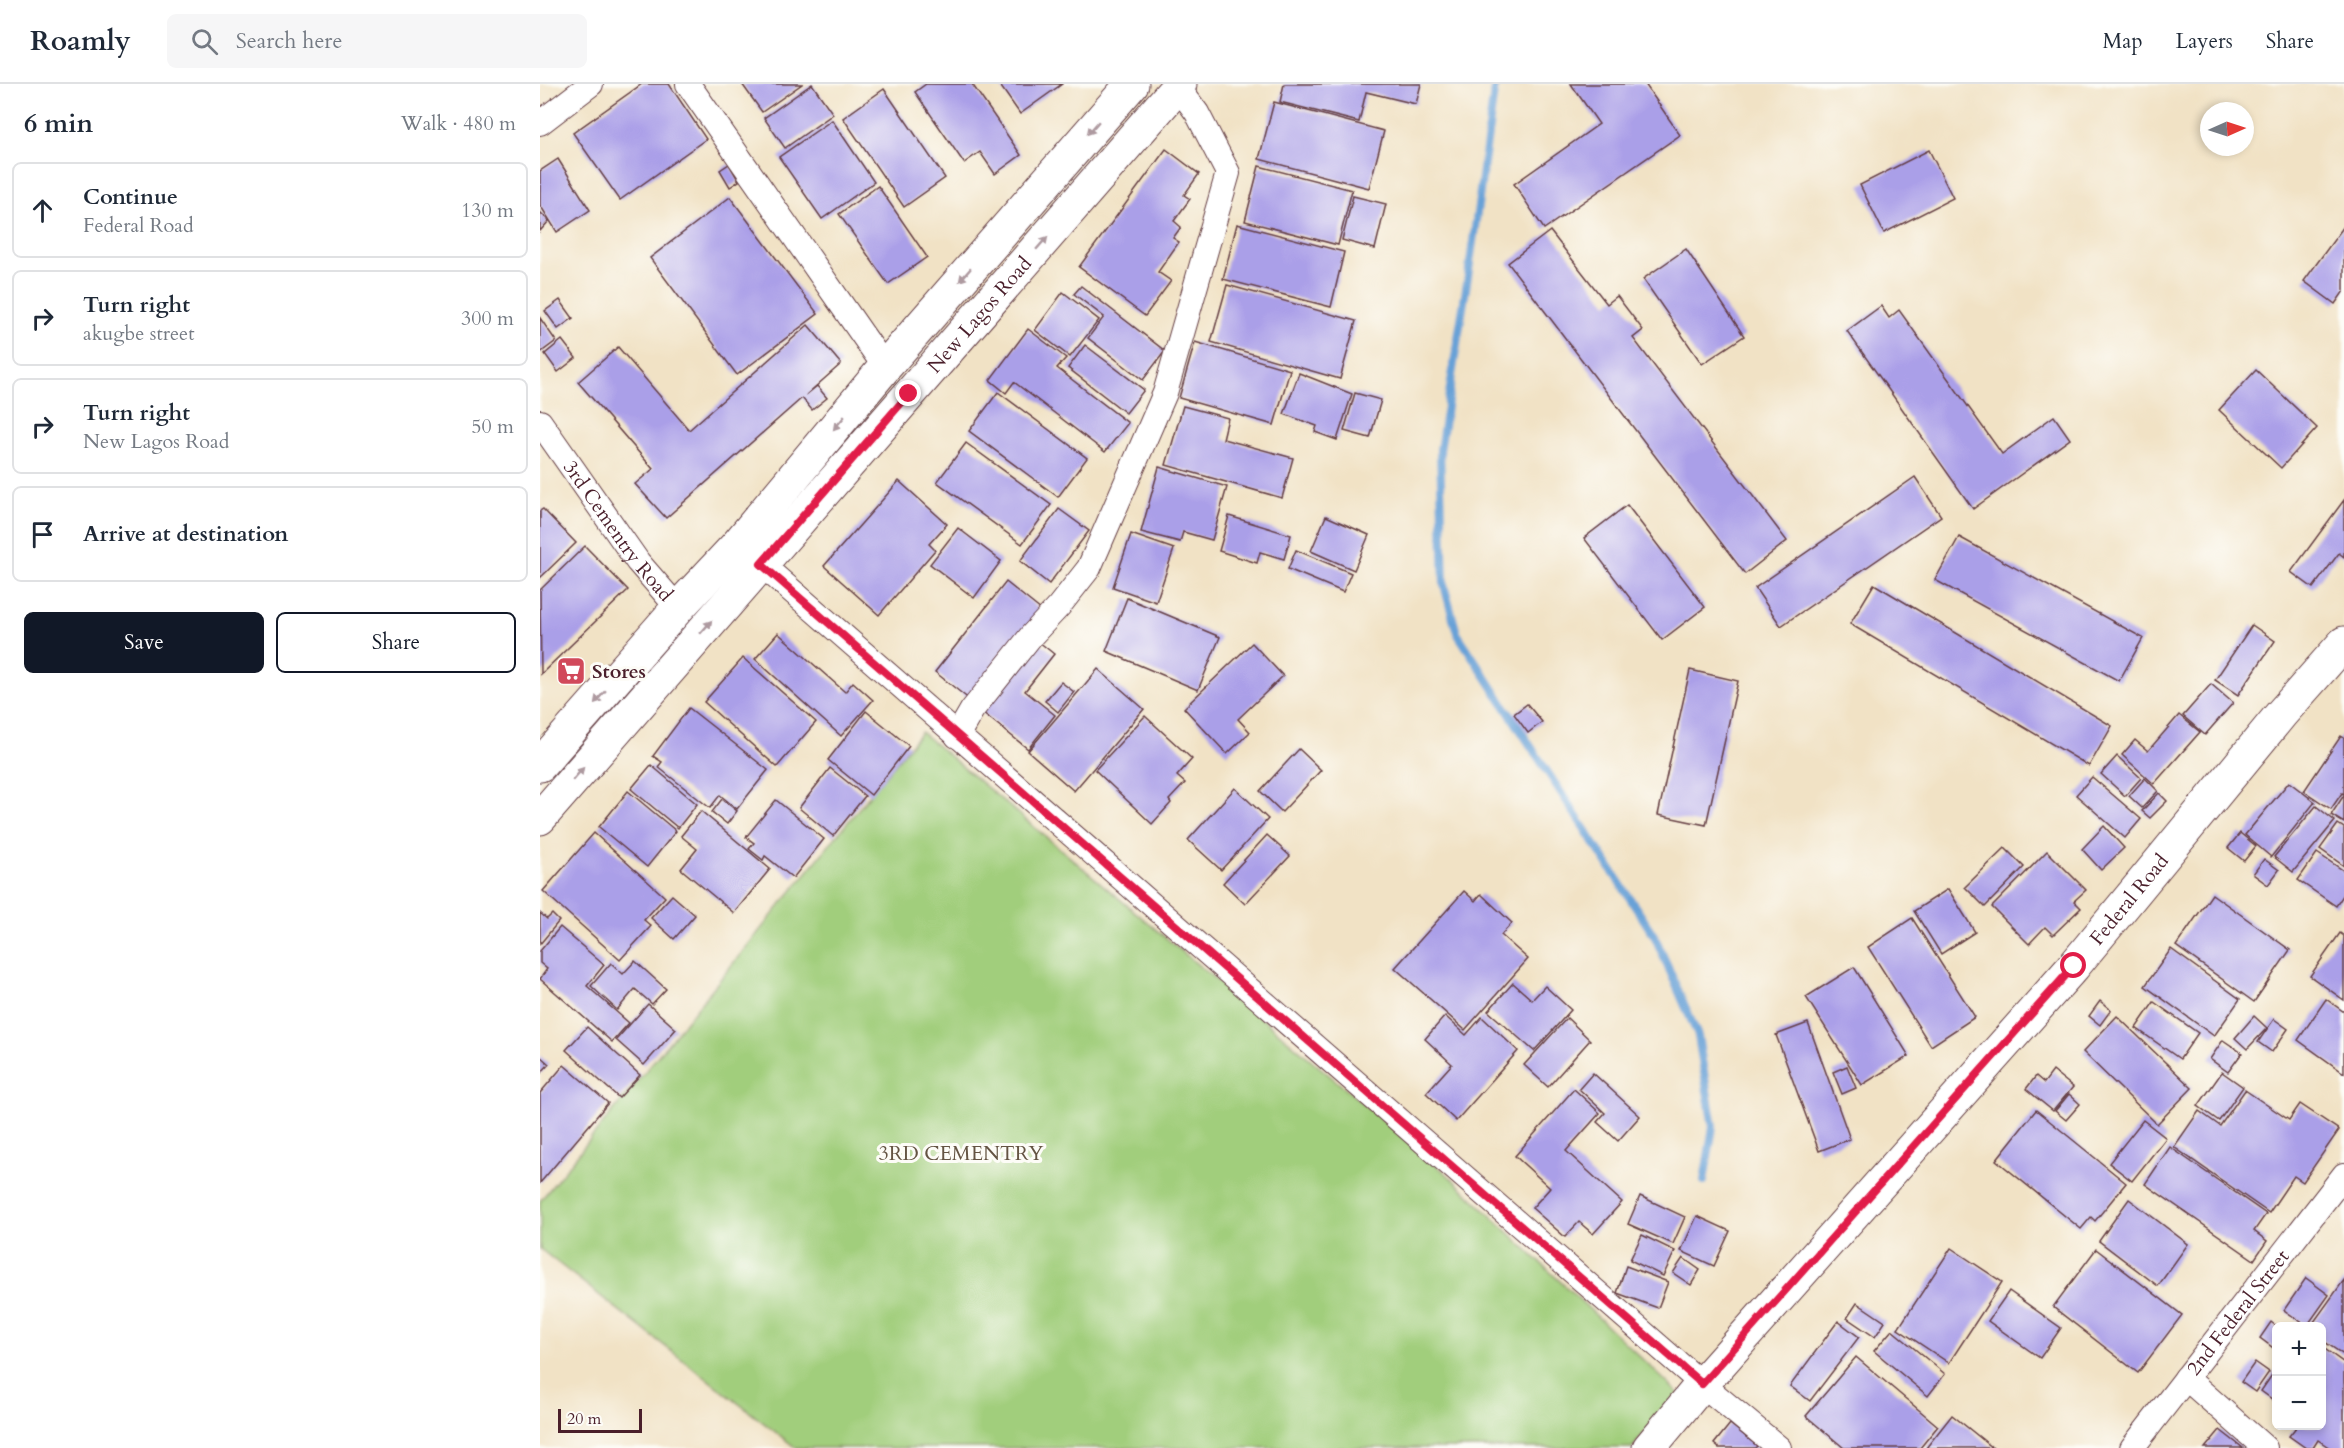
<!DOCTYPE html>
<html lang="en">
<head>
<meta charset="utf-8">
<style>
  :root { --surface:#fff; --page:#f6f6f7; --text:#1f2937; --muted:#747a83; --line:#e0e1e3; --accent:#111827 }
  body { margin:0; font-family:Cardo,serif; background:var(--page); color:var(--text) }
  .controls { position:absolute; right:18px; bottom:18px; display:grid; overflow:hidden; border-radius:9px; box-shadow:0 3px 9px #0003 }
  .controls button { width:54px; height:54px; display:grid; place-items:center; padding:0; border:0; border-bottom:2px solid var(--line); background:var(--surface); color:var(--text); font:30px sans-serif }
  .compass { position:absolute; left:1660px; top:18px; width:54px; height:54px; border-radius:50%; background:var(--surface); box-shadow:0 3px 9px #0003; rotate:87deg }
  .scale { position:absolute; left:18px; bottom:15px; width:84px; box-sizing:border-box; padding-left:6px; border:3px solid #4a1f2b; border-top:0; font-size:16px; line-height:21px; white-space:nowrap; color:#4a1f2b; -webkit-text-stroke:4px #fdfcf7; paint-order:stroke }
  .stop { position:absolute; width:18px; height:18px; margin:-14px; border:4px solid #e11d48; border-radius:50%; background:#fff }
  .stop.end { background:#e11d48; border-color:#fff; box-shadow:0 2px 6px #0008 }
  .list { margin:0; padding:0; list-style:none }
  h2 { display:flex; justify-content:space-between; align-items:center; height:78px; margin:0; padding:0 24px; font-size:26px }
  h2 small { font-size:20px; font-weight:400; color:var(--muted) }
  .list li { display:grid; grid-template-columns:39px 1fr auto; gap:18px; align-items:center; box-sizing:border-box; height:96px; margin:0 12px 12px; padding:0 12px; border:2px solid var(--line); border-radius:9px }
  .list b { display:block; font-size:22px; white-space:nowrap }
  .list p { margin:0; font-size:20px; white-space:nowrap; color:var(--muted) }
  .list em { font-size:20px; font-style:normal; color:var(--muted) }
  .actions { display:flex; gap:12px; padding:18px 24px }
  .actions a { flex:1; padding:14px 0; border:2px solid var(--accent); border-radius:9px; text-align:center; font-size:21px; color:var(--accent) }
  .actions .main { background:var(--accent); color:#fff }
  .icon { flex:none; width:33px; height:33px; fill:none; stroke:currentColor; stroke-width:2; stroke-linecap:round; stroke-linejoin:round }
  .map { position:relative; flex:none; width:1804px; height:1364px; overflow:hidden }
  header { display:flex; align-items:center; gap:36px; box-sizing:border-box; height:84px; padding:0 30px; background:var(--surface); border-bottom:2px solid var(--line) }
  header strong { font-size:28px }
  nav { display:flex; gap:33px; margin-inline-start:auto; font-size:21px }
  .search { width:420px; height:54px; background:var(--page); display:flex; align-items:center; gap:15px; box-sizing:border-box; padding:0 21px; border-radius:9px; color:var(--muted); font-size:22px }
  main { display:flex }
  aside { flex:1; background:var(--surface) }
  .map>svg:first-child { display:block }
  .green { fill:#a1ce7c; stroke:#767654; stroke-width:1.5 }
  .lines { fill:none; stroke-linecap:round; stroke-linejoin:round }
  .stream { stroke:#67a1d7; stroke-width:8 }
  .building { fill:#aa9fe8 }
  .street-casing { stroke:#633c42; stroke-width:26 }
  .secondary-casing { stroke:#633c42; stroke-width:35 }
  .street { stroke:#fff; stroke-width:24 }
  .secondary { stroke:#fff; stroke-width:33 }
  .oneway { fill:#ae9aa0 }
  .route { stroke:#e11d48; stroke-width:8 }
  .labels { text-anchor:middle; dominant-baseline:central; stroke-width:6; stroke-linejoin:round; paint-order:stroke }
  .street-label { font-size:20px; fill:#4a1f2b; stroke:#fdfcf7 }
  .poi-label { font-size:20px; font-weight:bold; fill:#4a1f2b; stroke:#fdfcf7; text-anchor:start }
  .park-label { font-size:20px; fill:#645443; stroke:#fdfcf7 }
</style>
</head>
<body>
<header>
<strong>Roamly</strong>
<div class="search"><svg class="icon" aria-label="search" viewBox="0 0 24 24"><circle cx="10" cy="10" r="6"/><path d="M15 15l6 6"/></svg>Search here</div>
<nav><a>Map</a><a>Layers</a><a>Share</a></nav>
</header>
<main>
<aside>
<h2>6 min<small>Walk · 480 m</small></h2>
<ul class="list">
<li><svg class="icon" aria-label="ahead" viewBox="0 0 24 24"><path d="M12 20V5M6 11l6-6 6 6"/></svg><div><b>Continue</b><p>Federal Road</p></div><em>130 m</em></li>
<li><svg class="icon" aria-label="right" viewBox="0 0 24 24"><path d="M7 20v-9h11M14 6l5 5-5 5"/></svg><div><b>Turn right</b><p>akugbe street</p></div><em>300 m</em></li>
<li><svg class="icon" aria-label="right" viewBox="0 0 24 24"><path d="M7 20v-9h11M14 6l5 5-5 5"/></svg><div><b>Turn right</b><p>New Lagos Road</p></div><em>50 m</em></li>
<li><svg class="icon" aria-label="arrive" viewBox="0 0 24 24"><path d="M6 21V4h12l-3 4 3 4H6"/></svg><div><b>Arrive at destination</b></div></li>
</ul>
<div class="actions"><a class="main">Save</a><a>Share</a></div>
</aside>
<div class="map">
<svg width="1804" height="1364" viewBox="0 0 1804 1364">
  <rect width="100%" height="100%" fill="#fdfcf7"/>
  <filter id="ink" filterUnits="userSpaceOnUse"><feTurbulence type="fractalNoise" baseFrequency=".0167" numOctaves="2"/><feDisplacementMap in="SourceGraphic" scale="12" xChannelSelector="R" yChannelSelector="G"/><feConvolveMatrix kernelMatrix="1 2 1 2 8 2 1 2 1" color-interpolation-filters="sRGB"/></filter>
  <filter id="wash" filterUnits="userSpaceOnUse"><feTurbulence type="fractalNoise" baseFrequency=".008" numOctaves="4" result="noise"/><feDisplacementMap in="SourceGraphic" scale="24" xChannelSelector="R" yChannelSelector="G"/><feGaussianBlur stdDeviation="1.35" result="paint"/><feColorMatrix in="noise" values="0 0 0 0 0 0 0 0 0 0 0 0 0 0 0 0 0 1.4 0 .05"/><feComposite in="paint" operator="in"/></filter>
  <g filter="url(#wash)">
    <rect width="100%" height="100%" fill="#f1e2c5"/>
    <!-- green -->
    <polygon class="green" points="381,648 908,1091 1138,1309 1092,1364 256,1364 0,1165 0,1117"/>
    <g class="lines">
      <!-- stream -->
      <polyline class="stream" points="955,0 929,186 900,366 904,501 917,549 1115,853 1158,952 1173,1043 1164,1097"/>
    </g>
    <g id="blocks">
      <!-- building -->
      <g class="building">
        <polygon points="102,0 129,0 166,55 80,116 33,49"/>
        <polygon points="202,0 262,0 222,28"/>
        <polygon points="272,0 293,30 245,64 224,34"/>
        <polygon points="386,0 432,0 481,71 455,90 440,68 424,79 375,8"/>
        <polygon points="459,0 522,0 480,30"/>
        <polygon points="744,0 881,0 876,20 826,8 819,38 740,18"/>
        <polygon points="1031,0 1105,0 1140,51 1004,145 974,100 1059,40"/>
        <polygon points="344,5 405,94 364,123 303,34"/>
        <polygon points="734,18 844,47 829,104 719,75"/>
        <polygon points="292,36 334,98 282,135 239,73"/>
        <polygon points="626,65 659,90 644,111 650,115 634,137 641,143 633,154 639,158 618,188 631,197 605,232 539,183"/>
        <polygon points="1389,66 1413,114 1344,149 1320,101"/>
        <polygon points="18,75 50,126 17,148 0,121 0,87"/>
        <polygon points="189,80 199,97 190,103 180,86"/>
        <polygon points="719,82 812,106 798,161 705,137"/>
        <polygon points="338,102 387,173 348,200 299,130"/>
        <polygon points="813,112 846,120 835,165 802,156"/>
        <polygon points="190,113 278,230 197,291 110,174"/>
        <polygon points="0,128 9,137 0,147"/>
        <polygon points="697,140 804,168 791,223 683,195"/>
        <polygon points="1804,142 1804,207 1795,220 1764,197"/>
        <polygon points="1010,147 1067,220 1077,212 1103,246 1093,254 1247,457 1205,490 968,179"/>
        <polygon points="1146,165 1204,252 1162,280 1103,195"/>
        <polygon points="687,201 816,237 800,295 671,258"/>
        <polygon points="541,202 625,267 603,296 548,254 564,233 534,210"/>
        <polygon points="523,208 559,236 530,273 495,246"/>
        <polygon points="20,216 33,234 18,245 5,227"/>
        <polygon points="1341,222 1349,234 1359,226 1462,370 1514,332 1530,355 1433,425 1307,247"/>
        <polygon points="0,234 16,257 0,269"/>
        <polygon points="268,241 301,280 266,311 277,302 287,314 272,326 262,314 126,434 95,400 113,385 38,298 78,263 149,346"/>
        <polygon points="488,245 526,274 517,284 588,339 565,368 474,298 466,309 450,296"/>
        <polygon points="22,256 36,274 18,288 5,270"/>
        <polygon points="655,258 750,286 734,341 639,314"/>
        <polygon points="545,261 604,306 586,329 528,284"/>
        <polygon points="1716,286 1777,344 1741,384 1679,326"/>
        <polygon points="759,289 812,310 797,356 775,348 777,342 744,330"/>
        <polygon points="458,308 547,374 518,413 429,347"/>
        <polygon points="815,309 841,316 830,354 804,347"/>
        <polygon points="643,322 688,334 683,355 753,374 742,414 626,381"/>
        <polygon points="426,359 511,421 482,460 397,398"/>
        <polygon points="619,383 687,403 672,456 643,448 640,458 601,448"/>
        <polygon points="1375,393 1401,432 1241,542 1215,504"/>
        <polygon points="359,397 407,440 389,460 395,466 339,531 284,482"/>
        <polygon points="1804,416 1804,473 1799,469 1773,504 1751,488"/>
        <polygon points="1087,421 1165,523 1122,556 1044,454"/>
        <polygon points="3,425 36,459 0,494 0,427"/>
        <polygon points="519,425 549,447 509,500 480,477"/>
        <polygon points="689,432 751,451 744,475 720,468 717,479 679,467"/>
        <polygon points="786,432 829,451 814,486 771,467"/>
        <polygon points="418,444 461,477 434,514 390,480"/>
        <polygon points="591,450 634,465 616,518 573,503"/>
        <polygon points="1419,453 1603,554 1579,597 1395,496"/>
        <polygon points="45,462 88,506 1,590 0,506"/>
        <polygon points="756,466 811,489 803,508 748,485"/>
        <polygon points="466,498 506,530 435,620 395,588"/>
        <polygon points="1334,500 1572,642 1549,682 1310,540"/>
        <polygon points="587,514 680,553 658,606 566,567"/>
        <polygon points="1712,541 1735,557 1698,611 1675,596"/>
        <polygon points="238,549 305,608 313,598 333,616 301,652 215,575"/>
        <polygon points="493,553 514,570 485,607 515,631 488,665 437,624"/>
        <polygon points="712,559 743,592 698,635 710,648 687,670 644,624"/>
        <polygon points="203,574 276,638 237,683 164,618"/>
        <polygon points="558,585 604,625 534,707 488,667"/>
        <polygon points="1150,586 1198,597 1166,741 1118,731"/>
        <polygon points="521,598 534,608 518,628 505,617"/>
        <polygon points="1671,600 1693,619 1665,651 1643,632"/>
        <polygon points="987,620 1002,638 988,649 974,630"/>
        <polygon points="149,624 228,686 197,725 180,711 170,724 118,683 122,678 113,672"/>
        <polygon points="326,627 369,662 331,711 288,676"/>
        <polygon points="1639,631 1660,648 1614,700 1582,671 1595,656 1608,667"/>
        <polygon points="605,632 652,675 637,692 645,699 629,716 631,719 612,740 555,686"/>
        <polygon points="1801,652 1804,654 1804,710 1802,709 1791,725 1764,707"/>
        <polygon points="759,665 781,686 742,728 720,707"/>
        <polygon points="1577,672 1601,694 1585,712 1561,690"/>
        <polygon points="111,681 157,720 138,744 91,705"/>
        <polygon points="290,684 325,712 293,752 259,724"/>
        <polygon points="1552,693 1601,735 1585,754 1536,711"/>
        <polygon points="1605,694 1618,707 1602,724 1589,712"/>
        <polygon points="1749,698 1775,718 1731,773 1705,751"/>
        <polygon points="695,704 728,735 681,786 648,756"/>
        <polygon points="88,707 136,747 107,783 59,743"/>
        <polygon points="1619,709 1627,717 1610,734 1602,727"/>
        <polygon points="1804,711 1804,739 1791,731"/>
        <polygon points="182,715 197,727 187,740 172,728"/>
        <polygon points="236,716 284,755 253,794 225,772 223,776 209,765 214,759 206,753"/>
        <polygon points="1776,722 1795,737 1753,788 1734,773"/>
        <polygon points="161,727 230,785 194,829 141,785 157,765 141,752"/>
        <polygon points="1798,740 1804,744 1804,782 1780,765"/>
        <polygon points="1564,742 1584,764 1561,786 1542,765"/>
        <polygon points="54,749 125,813 104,836 111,842 80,876 3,807"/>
        <polygon points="1700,749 1716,762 1704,777 1688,764"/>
        <polygon points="727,751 750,772 705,820 683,799"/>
        <polygon points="1465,764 1484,783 1445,823 1425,803"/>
        <polygon points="1507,767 1546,806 1534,817 1541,824 1513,851 1505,843 1489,860 1452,823"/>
        <polygon points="1777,769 1804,787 1804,810 1796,822 1758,796"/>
        <polygon points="1724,775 1739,786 1728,801 1713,790"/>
        <polygon points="1408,805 1435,848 1401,870 1374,827"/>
        <polygon points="924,807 935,817 941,810 972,839 961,851 988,875 925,946 855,884"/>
        <polygon points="1672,810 1750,866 1714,918 1636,862"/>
        <polygon points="132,811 155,831 134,855 111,834"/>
        <polygon points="0,829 7,835 12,830 19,837 0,860"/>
        <polygon points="1372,834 1435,933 1391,962 1328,863"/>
        <polygon points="20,843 64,881 47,902 89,939 72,958 0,895 7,885 0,879 0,867"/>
        <polygon points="1800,849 1804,852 1804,916 1770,892"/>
        <polygon points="1631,865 1700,915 1674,952 1605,902"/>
        <polygon points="95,877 126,905 112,920 95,905 77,926 51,902 71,879 83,890"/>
        <polygon points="1314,883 1369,972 1322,1001 1266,913"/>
        <polygon points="973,899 992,916 1005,902 1031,926 994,967 948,927"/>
        <polygon points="1786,915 1804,928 1804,989 1758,956"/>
        <polygon points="1560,917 1571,926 1560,941 1549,932"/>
        <polygon points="1614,918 1658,949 1640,975 1596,944"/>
        <polygon points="108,920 136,945 104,981 76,956"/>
        <polygon points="905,932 926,951 942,933 978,967 916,1037 886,1009 912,980 885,955"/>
        <polygon points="1577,932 1652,1004 1617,1040 1543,968"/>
        <polygon points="1714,932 1727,944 1707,965 1695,954"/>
        <polygon points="1027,934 1050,956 1008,1003 984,981"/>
        <polygon points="1734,935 1748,945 1732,968 1718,958"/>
        <polygon points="1268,939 1310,1055 1279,1067 1236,951"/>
        <polygon points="47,943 100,991 79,1014 26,966"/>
        <polygon points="1683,956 1702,969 1688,988 1670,975"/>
        <polygon points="0,972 9,980 0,990"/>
        <polygon points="24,981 68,1019 0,1099 0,1009"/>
        <polygon points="1307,982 1316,1004 1302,1010 1293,988"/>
        <polygon points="1513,987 1533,1003 1513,1027 1486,1005 1496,992 1504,999"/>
        <polygon points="1682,988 1703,1003 1679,1037 1658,1022"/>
        <polygon points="1053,989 1100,1032 1078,1057 1057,1038 1065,1029 1039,1005"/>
        <polygon points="1034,1005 1060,1029 1026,1067 1082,1118 1053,1150 1039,1138 1025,1153 992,1124 1010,1104 975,1072"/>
        <polygon points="1705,1006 1749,1036 1760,1020 1799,1046 1763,1098 1754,1092 1729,1129 1634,1063 1659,1027 1680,1042"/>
        <polygon points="1529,1010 1540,1020 1526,1036 1515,1027"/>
        <polygon points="1496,1026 1586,1099 1555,1137 1551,1133 1541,1145 1456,1076"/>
        <polygon points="1603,1036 1626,1054 1592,1097 1569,1079"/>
        <polygon points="1630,1063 1726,1130 1714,1147 1727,1157 1714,1176 1605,1100"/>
        <polygon points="1100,1112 1145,1133 1133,1160 1088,1140"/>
        <polygon points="1589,1115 1648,1160 1618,1202 1559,1157"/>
        <polygon points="1157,1132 1190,1147 1174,1182 1141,1167"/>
        <polygon points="1102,1151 1135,1167 1123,1192 1090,1176"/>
        <polygon points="1411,1164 1462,1198 1409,1279 1358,1245"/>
        <polygon points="1556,1165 1642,1231 1598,1289 1513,1223"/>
        <polygon points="1143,1174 1160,1186 1151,1201 1133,1189"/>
        <polygon points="1086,1182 1128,1198 1118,1224 1077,1209"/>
        <polygon points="1766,1194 1789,1211 1767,1242 1744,1226"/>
        <polygon points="1804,1196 1804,1271 1782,1256 1782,1242 1771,1242"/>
        <polygon points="1469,1207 1521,1244 1500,1274 1448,1237"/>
        <polygon points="1317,1219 1345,1238 1335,1253 1307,1234"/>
        <polygon points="1298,1237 1319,1253 1270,1317 1250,1302"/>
        <polygon points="1731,1238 1736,1242 1736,1266 1720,1254"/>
        <polygon points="1352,1246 1405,1290 1388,1312 1334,1267"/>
        <polygon points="1782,1263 1804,1279 1804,1364 1790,1364 1778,1356 1773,1364 1766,1364 1749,1352 1757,1342 1782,1342"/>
        <polygon points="1316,1273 1398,1342 1380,1364 1304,1364 1266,1332"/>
        <polygon points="1715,1278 1729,1288 1715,1308 1701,1298"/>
        <polygon points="1736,1285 1736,1318 1721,1307"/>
        <polygon points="1412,1331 1453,1364 1386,1364"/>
        <polygon points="1190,1340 1217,1362 1215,1364 1179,1364 1174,1360"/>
        <polygon points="1680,1346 1703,1364 1665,1364"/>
      </g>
    </g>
  </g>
  <g filter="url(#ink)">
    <use href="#blocks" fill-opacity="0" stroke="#633c42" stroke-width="1.5"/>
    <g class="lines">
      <!-- street casing -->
      <g class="street-casing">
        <g id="street">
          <polyline points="148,0 345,283"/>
          <polyline points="0,39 51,0"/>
          <path id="s1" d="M0 338 98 478 138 524"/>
          <polyline points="221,480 1162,1300 1239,1364"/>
          <polyline points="417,652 432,626 491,552 519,522 549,484 625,309 688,89 657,29 638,3"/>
          <polyline points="1646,1294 1725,1364"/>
          <path id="s2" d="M1592 1364 1804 1091"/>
        </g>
      </g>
      <!-- secondary casing -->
      <g class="secondary-casing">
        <g id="secondary">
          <polyline points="0,681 138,524 197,461 345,283 592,0"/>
          <path id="s3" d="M0 734 640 0"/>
          <path id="s4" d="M1109 1364 1162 1300 1534 882 1742 629 1804 559"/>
        </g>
      </g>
      <!-- street -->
      <use href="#street" class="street"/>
      <!-- secondary -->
      <use href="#secondary" class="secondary"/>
    </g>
    <!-- one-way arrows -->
    <defs><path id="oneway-solid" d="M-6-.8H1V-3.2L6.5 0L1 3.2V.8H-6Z" transform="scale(1.5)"/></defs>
    <g class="oneway">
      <use href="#oneway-solid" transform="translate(553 44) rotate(131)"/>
      <use href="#oneway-solid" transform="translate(502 159) rotate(-49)"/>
      <use href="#oneway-solid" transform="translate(425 191) rotate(131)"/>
      <use href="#oneway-solid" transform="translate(299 339) rotate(130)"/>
      <use href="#oneway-solid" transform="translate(166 543) rotate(-49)"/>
      <use href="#oneway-solid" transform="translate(60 613) rotate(131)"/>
      <use href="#oneway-solid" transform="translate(38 690) rotate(-49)"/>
    </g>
  </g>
  <g class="lines" filter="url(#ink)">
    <!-- route -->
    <polyline class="route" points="369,310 221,480 1162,1300 1534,882"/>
  </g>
  <!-- icons -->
  <defs>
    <g id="supermarket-square" transform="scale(1.5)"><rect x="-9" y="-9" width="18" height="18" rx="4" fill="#d1495b" stroke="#fdfcf7"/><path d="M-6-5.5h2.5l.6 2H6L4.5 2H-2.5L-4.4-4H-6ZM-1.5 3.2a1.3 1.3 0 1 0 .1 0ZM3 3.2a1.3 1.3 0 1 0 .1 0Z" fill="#fff"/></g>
  </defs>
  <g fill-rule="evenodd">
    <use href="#supermarket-square" x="31" y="587"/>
  </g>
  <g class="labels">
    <!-- street labels -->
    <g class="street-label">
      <text stroke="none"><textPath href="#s3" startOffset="668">New Lagos Road</textPath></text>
      <text stroke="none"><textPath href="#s1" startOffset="134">3rd Cementry Road</textPath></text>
      <text stroke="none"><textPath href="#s4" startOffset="729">Federal Road</textPath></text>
      <text stroke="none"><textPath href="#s2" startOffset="172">2nd Federal Street</textPath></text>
    </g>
    <!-- poi labels -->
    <g class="poi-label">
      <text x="52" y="587">Stores</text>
    </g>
    <!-- park labels -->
    <g class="park-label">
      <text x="421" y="1069">3RD CEMENTRY</text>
    </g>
  </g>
</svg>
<div class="controls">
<button>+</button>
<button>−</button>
</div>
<svg class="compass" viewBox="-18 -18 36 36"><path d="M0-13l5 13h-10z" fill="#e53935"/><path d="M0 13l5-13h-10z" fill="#747a83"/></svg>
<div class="scale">20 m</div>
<div class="stop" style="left:1534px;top:882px"></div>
<div class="stop end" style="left:369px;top:310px"></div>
</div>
</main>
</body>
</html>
